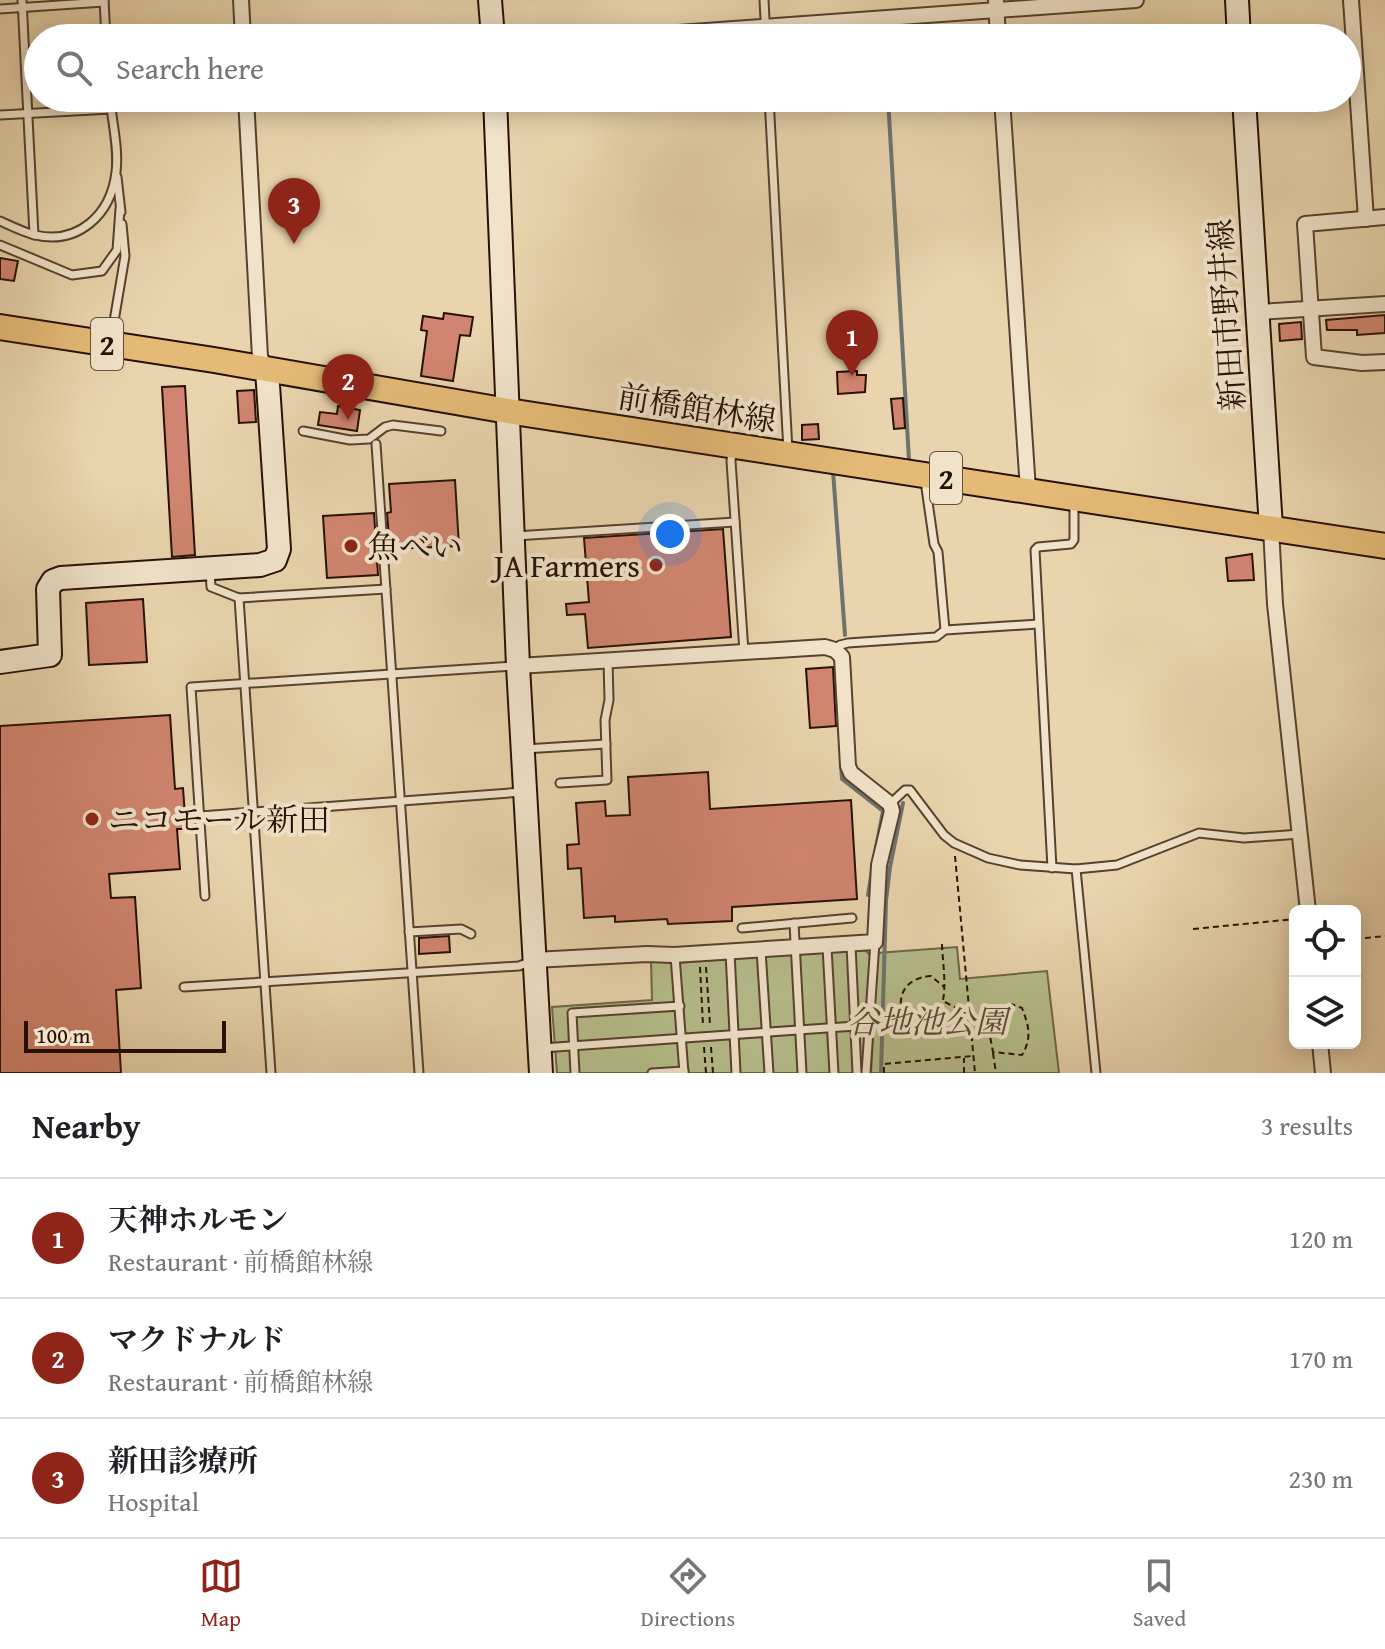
<!DOCTYPE html>
<html lang="en">
<head>
<meta charset="utf-8">
<style>
  :root { --surface:#fff; --page:#f6f6f6; --text:#202124; --muted:#757577; --line:#e0e0e0; --accent:#8f2418 }
  body { margin:0; font-family:"Gentium Book Plus","Noto Serif JP",serif; background:var(--page); color:var(--text) }
  .controls { position:absolute; right:24px; bottom:24px; display:grid; overflow:hidden; border-radius:12px; box-shadow:0 4px 20px #0003 }
  .controls button { width:72px; height:72px; display:grid; place-items:center; padding:0; border:0; border-bottom:2px solid var(--line); background:var(--surface); color:var(--text); font:40px sans-serif }
  .scale { position:absolute; left:24px; bottom:20px; width:202px; box-sizing:border-box; padding-left:8px; border:4px solid #281004; border-top:0; font-size:22px; line-height:28px; white-space:nowrap; color:#281004; -webkit-text-stroke:6px #f1e3ca; paint-order:stroke }
  .you { position:absolute; left:670px; top:534px; width:28px; height:28px; margin:-20px; border:6px solid #fff; border-radius:50%; background:#1a73e8; box-shadow:0 0 0 12px #1a73e833 }
  .badge { display:grid; place-items:center; width:52px; height:52px; border-radius:50%; background:var(--accent); color:#fff; font-size:26px; font-weight:700 }
  .pin { position:absolute; translate:-50% -66px; filter:drop-shadow(0 2px 4px #0008) }
  .pin::after { content:''; position:absolute; top:42px; width:28px; height:24px; background:inherit; clip-path:polygon(0 0,100% 0,50% 100%) }
  .list { margin:0; padding:0; list-style:none }
  h2 { display:flex; justify-content:space-between; align-items:center; height:104px; margin:0; padding:0 32px; font-size:34px }
  h2 small { font-size:26px; font-weight:400; color:var(--muted) }
  .list li { display:grid; grid-template-columns:52px 1fr auto; gap:24px; align-items:center; box-sizing:border-box; height:120px; padding:0 32px; border-top:2px solid var(--line) }
  .list b { display:block; font-size:30px; white-space:nowrap }
  .list p { margin:0; font-size:26px; white-space:nowrap; color:var(--muted) }
  .list em { font-size:26px; font-style:normal; color:var(--muted) }
  .icon { flex:none; width:44px; height:44px; fill:none; stroke:currentColor; stroke-width:2; stroke-linecap:round; stroke-linejoin:round }
  .map { position:relative; flex:none; width:1385px; height:1073px; overflow:hidden }
  .search { position:absolute; background:var(--surface); box-shadow:0 4px 20px #0003; left:24px; right:24px; top:24px; height:88px; display:flex; align-items:center; gap:20px; box-sizing:border-box; padding:0 28px; border-radius:44px; color:var(--muted); font-size:30px }
  .sheet { height:464px; background:var(--surface) }
  nav { display:flex; justify-content:space-around; align-items:center; box-sizing:border-box; height:112px; border-top:2px solid var(--line); background:var(--surface); font-size:22px; color:var(--muted) }
  nav a { display:grid; justify-items:center; gap:4px }
  nav .on { color:var(--accent) }
  .map>svg:first-child { display:block }
  .green { fill:#b5bd8b; stroke:#6e6648; stroke-width:2 }
  .lines { fill:none; stroke-linecap:round; stroke-linejoin:round }
  .stream { stroke:#6c746d; stroke-width:4 }
  .building { fill:#d18570; stroke:#281004; stroke-width:2 }
  .lane-casing { stroke:#58412e; stroke-width:11 }
  .street-casing { stroke:#58412e; stroke-width:18 }
  .secondary-casing { stroke:#281004; stroke-width:26 }
  .primary-casing { stroke:#281004; stroke-width:28 }
  .path { stroke:#281004; stroke-width:2; stroke-dasharray:6 4; stroke-linecap:butt }
  .lane { stroke:#f1e3ca; stroke-width:7 }
  .street { stroke:#f1e3ca; stroke-width:14 }
  .secondary { stroke:#f1e3ca; stroke-width:22 }
  .primary { stroke:#e4ba76; stroke-width:24 }
  .poi-dot { fill:#8f2418; stroke:#f1e3ca; stroke-width:3 }
  .labels { text-anchor:middle; dominant-baseline:central; stroke-width:8; stroke-linejoin:round; paint-order:stroke }
  .shield { fill:#f1e3ca; stroke:#644f3f; stroke-width:2 }
  .shield-label { font-size:30px; font-weight:bold; fill:#281004 }
  .street-label { font-size:32px; fill:#281004; stroke:#f1e3ca }
  .poi-label { font-size:32px; fill:#281004; stroke:#f1e3ca; text-anchor:start }
  .park-label { font-size:32px; font-style:italic; fill:#594d33; stroke:#f1e3ca }
</style>
</head>
<body>
<div class="map">
<svg width="1385" height="1073" viewBox="0 0 1385 1073">
  <rect width="100%" height="100%" fill="#e9d4ad"/>
  <filter id="stains"><feTurbulence type="fractalNoise" baseFrequency=".0025" numOctaves="4"/><feColorMatrix values="0 0 0 0 .2 0 0 0 0 .09 0 0 0 0 .02 0 0 0 .5 -.17"/></filter>
  <radialGradient id="worn" r=".72"><stop offset=".6" stop-color="#630" stop-opacity="0"/><stop offset="1" stop-color="#630" stop-opacity=".3"/></radialGradient>
  <!-- green -->
  <g class="green">
    <polygon points="957,947 960,979 1047,971 1059,1073 871,1073 877,953"/>
    <polygon points="864,949 870,955 870,961 862,1073 557,1073 552,1007 652,1000 651,961 675,963"/>
  </g>
  <g class="lines">
    <!-- stream -->
    <g class="stream">
      <polyline points="883,21 884,38"/>
      <polyline points="888,98 909,460"/>
      <polyline points="833,471 845,635"/>
      <polyline points="841,764 842,779 883,811 875,853"/>
      <polyline points="868,895 872,870"/>
      <polyline points="881,1073 886,901 890,867 903,803"/>
    </g>
  </g>
  <!-- building -->
  <g class="building">
    <polygon points="0,258 18,261 14,281 0,279"/>
    <polygon points="444,313 473,317 470,336 460,335 453,381 421,376 427,331 421,330 423,316 443,319"/>
    <polygon points="1385,315 1385,333 1357,335 1357,330 1327,330 1326,320"/>
    <polygon points="1301,322 1302,339 1280,341 1279,324"/>
    <polygon points="857,371 857,375 866,375 865,392 838,394 837,372"/>
    <polygon points="185,386 195,555 172,557 162,387"/>
    <polygon points="254,390 256,422 239,423 237,391"/>
    <polygon points="903,398 905,428 894,429 891,399"/>
    <polygon points="338,406 360,410 357,431 318,425 320,412 337,414"/>
    <polygon points="818,424 819,439 802,440 802,425"/>
    <polygon points="455,480 459,546 390,549 387,513 391,512 389,484"/>
    <polygon points="374,513 378,575 327,578 323,516"/>
    <polygon points="723,529 731,637 588,648 585,614 567,615 566,604 589,602 584,538"/>
    <polygon points="1252,554 1254,580 1228,581 1226,558"/>
    <polygon points="143,599 147,662 89,665 86,603"/>
    <polygon points="833,667 836,726 810,728 806,669"/>
    <polygon points="170,715 175,789 183,788 186,829 177,829 180,869 109,874 111,898 135,897 141,988 116,990 121,1073 0,1073 0,726"/>
    <polygon points="708,772 710,809 851,800 857,899 732,907 732,921 668,924 667,919 615,922 615,916 584,918 581,868 568,869 567,845 579,844 576,803 605,801 606,816 630,815 628,777"/>
    <polygon points="449,936 450,952 419,954 419,938"/>
  </g>
  <g class="lines">
    <!-- lane casing -->
    <g class="lane-casing">
      <g id="lane">
        <polyline points="22,0 34,235"/>
        <polyline points="104,0 106,38"/>
        <polyline points="764,0 766,38"/>
        <polyline points="0,9 104,2"/>
        <polyline points="769,98 788,451"/>
        <polyline points="0,115 111,109"/>
        <polyline points="117,177 121,212"/>
        <path d="M0 221C11 226 23 232 35 235 78 245 111 215 116 172 119 149 112 122 110 98"/>
        <polyline points="0,245 72,275 102,271 117,250 120,209"/>
        <polyline points="111,339 125,256 122,224"/>
        <polyline points="303,431 350,440 369,439 385,427 393,425 441,431"/>
        <polyline points="376,444 419,1073"/>
        <polyline points="732,451 731,461 744,652"/>
        <polyline points="928,481 926,488 934,544 938,552 945,630"/>
        <polyline points="515,536 735,522"/>
        <polyline points="210,570 211,587 239,598 386,589"/>
        <polyline points="239,598 271,1073"/>
        <polyline points="835,650 840,645 848,643 936,637 945,630 1038,624"/>
        <polyline points="524,749 606,744"/>
        <polyline points="560,783 607,780 605,720 609,700 608,660"/>
        <polyline points="890,804 905,790 910,790 944,835 954,843 988,858 1020,865 1076,869 1117,865 1199,833 1244,838 1300,834"/>
        <polyline points="200,816 522,792"/>
        <polyline points="1052,868 1035,550 1038,547 1071,544 1074,540 1074,503"/>
        <polyline points="1076,869 1096,1073"/>
        <polyline points="205,896 191,687 514,666"/>
        <polyline points="794,923 802,1073"/>
        <polyline points="742,928 852,918"/>
        <polyline points="409,932 461,929 471,934"/>
        <polyline points="851,945 857,1073"/>
        <polyline points="827,947 834,1073"/>
        <polyline points="761,950 769,1073"/>
        <polyline points="730,952 736,1073"/>
        <polyline points="675,956 684,1073"/>
        <polyline points="184,987 519,966 532,961"/>
        <polyline points="542,1048 856,1026"/>
        <polyline points="575,1073 572,1013 680,1006"/>
        <polyline points="652,1073 684,1071"/>
        <polyline points="866,1073 875,942"/>
      </g>
    </g>
    <!-- street casing -->
    <g class="street-casing">
      <g id="street">
        <polyline points="241,0 243,38"/>
        <polyline points="996,0 998,38"/>
        <polyline points="1351,0 1366,219"/>
        <polyline points="609,38 1136,0"/>
        <polyline points="246,98 260,357 267,370"/>
        <polyline points="1002,98 1028,490"/>
        <polyline points="1385,217 1305,224 1314,357 1362,363 1385,362"/>
        <polyline points="1259,312 1385,304"/>
        <polyline points="1271,528 1275,604 1308,911"/>
        <polyline points="518,666 825,647 835,650 842,657 848,766 851,773 890,804 892,811 879,865 875,942 674,955 647,954 534,960"/>
        <polyline points="1320,1043 1323,1073"/>
      </g>
    </g>
    <!-- secondary casing -->
    <g class="secondary-casing">
      <g id="secondary">
        <polyline points="490,0 493,38"/>
        <polyline points="1237,0 1239,38"/>
        <polyline points="495,98 518,666 541,1073"/>
        <polyline points="1244,98 1271,528"/>
        <polyline points="0,662 50,655 48,589 53,581 61,578 260,565 275,560 279,549 267,370"/>
      </g>
    </g>
    <!-- primary casing -->
    <g class="primary-casing">
      <polyline id="primary" points="0,327 214,360 508,411 1385,546"/>
    </g>
    <!-- path -->
    <g class="path">
      <polyline points="955,856 975,1073"/>
      <polyline points="1193,929 1295,919"/>
      <polyline points="1355,939 1385,936"/>
      <path d="M942 944C943 971 949 994 937 1019L918 1026 907 1025C894 1002 901 978 931 976L944 987"/>
      <polyline points="700,967 703,1025"/>
      <polyline points="706,967 710,1024"/>
      <path d="M945 1002 989 1025 999 1009 1011 1004 1022 1008C1029 1026 1032 1038 1022 1055L993 1052 989 1031 992 1023"/>
      <polyline points="704,1047 706,1073"/>
      <polyline points="711,1047 713,1073"/>
      <polyline points="993,1053 996,1073"/>
      <polyline points="884,1073 884,1064 972,1056"/>
      <polyline points="964,1073 964,1058"/>
    </g>
    <!-- lane -->
    <use href="#lane" class="lane"/>
    <!-- street -->
    <use href="#street" class="street"/>
    <!-- secondary -->
    <use href="#secondary" class="secondary"/>
    <!-- primary -->
    <use href="#primary" class="primary"/>
  </g>
  <!-- markers -->
  <g class="poi-dot">
    <circle cx="351" cy="546" r="8"/>
    <circle cx="656" cy="565" r="8"/>
    <circle cx="92" cy="819" r="8"/>
  </g>
  <g class="labels">
    <!-- shield labels -->
    <g class="shield">
      <rect x="91" y="318" width="32" height="52" rx="6"/>
      <rect x="930" y="452" width="32" height="52" rx="6"/>
    </g>
    <g class="shield-label">
      <text x="107" y="344">2</text>
      <text x="946" y="478">2</text>
    </g>
    <!-- street labels -->
    <g class="street-label">
      <text transform="translate(1226 315) rotate(-94)">新田市野井線</text>
      <text transform="translate(697 408) rotate(9)">前橋館林線</text>
    </g>
    <!-- poi labels -->
    <g class="poi-label">
      <text x="367" y="546">魚べい</text>
      <text x="640" y="565" text-anchor="end">JA Farmers</text>
      <text x="108" y="819">ニコモール新田</text>
    </g>
    <!-- park labels -->
    <g class="park-label">
      <text x="927" y="1021">谷地池公園</text>
    </g>
  </g>
  <rect width="100%" height="100%" filter="url(#stains)"/>
  <rect width="100%" height="100%" fill="url(#worn)"/>
</svg>
<div class="controls">
<button><svg class="icon" aria-label="locate" viewBox="0 0 24 24"><circle cx="12" cy="12" r="6"/><path d="M12 2v4M12 18v4M2 12h4M18 12h4"/></svg></button>
<button><svg class="icon" aria-label="layers" viewBox="0 0 24 24"><path d="M12 4l9 5-9 5-9-5zM3 14l9 5 9-5"/></svg></button>
</div>
<div class="scale">100 m</div>
<div class="you"></div>
<div class="pin badge" style="left:852px;top:376px">1</div>
<div class="pin badge" style="left:348px;top:420px">2</div>
<div class="pin badge" style="left:294px;top:244px">3</div>
<div class="search"><svg class="icon" aria-label="search" viewBox="0 0 24 24"><circle cx="10" cy="10" r="6"/><path d="M15 15l6 6"/></svg>Search here</div>
</div>
<section class="sheet">
<h2>Nearby<small>3 results</small></h2>
<ul class="list">
<li><span class="badge">1</span><div><b>天神ホルモン</b><p>Restaurant · 前橋館林線</p></div><em>120 m</em></li>
<li><span class="badge">2</span><div><b>マクドナルド</b><p>Restaurant · 前橋館林線</p></div><em>170 m</em></li>
<li><span class="badge">3</span><div><b>新田診療所</b><p>Hospital</p></div><em>230 m</em></li>
</ul>
</section>
<nav>
<a class="on"><svg class="icon" aria-label="map" viewBox="0 0 24 24"><path d="M3 6l6-2 6 2 6-2v14l-6 2-6-2-6 2zM9 4v14M15 6v14"/></svg>Map</a>
<a><svg class="icon" aria-label="directions" viewBox="0 0 24 24"><path d="M12 3l9 9-9 9-9-9zM9 14v-3h6M13 9l2 2-2 2"/></svg>Directions</a>
<a><svg class="icon" aria-label="saved" viewBox="0 0 24 24"><path d="M7 4h10v16l-5-4-5 4z"/></svg>Saved</a>
</nav>
</body>
</html>
